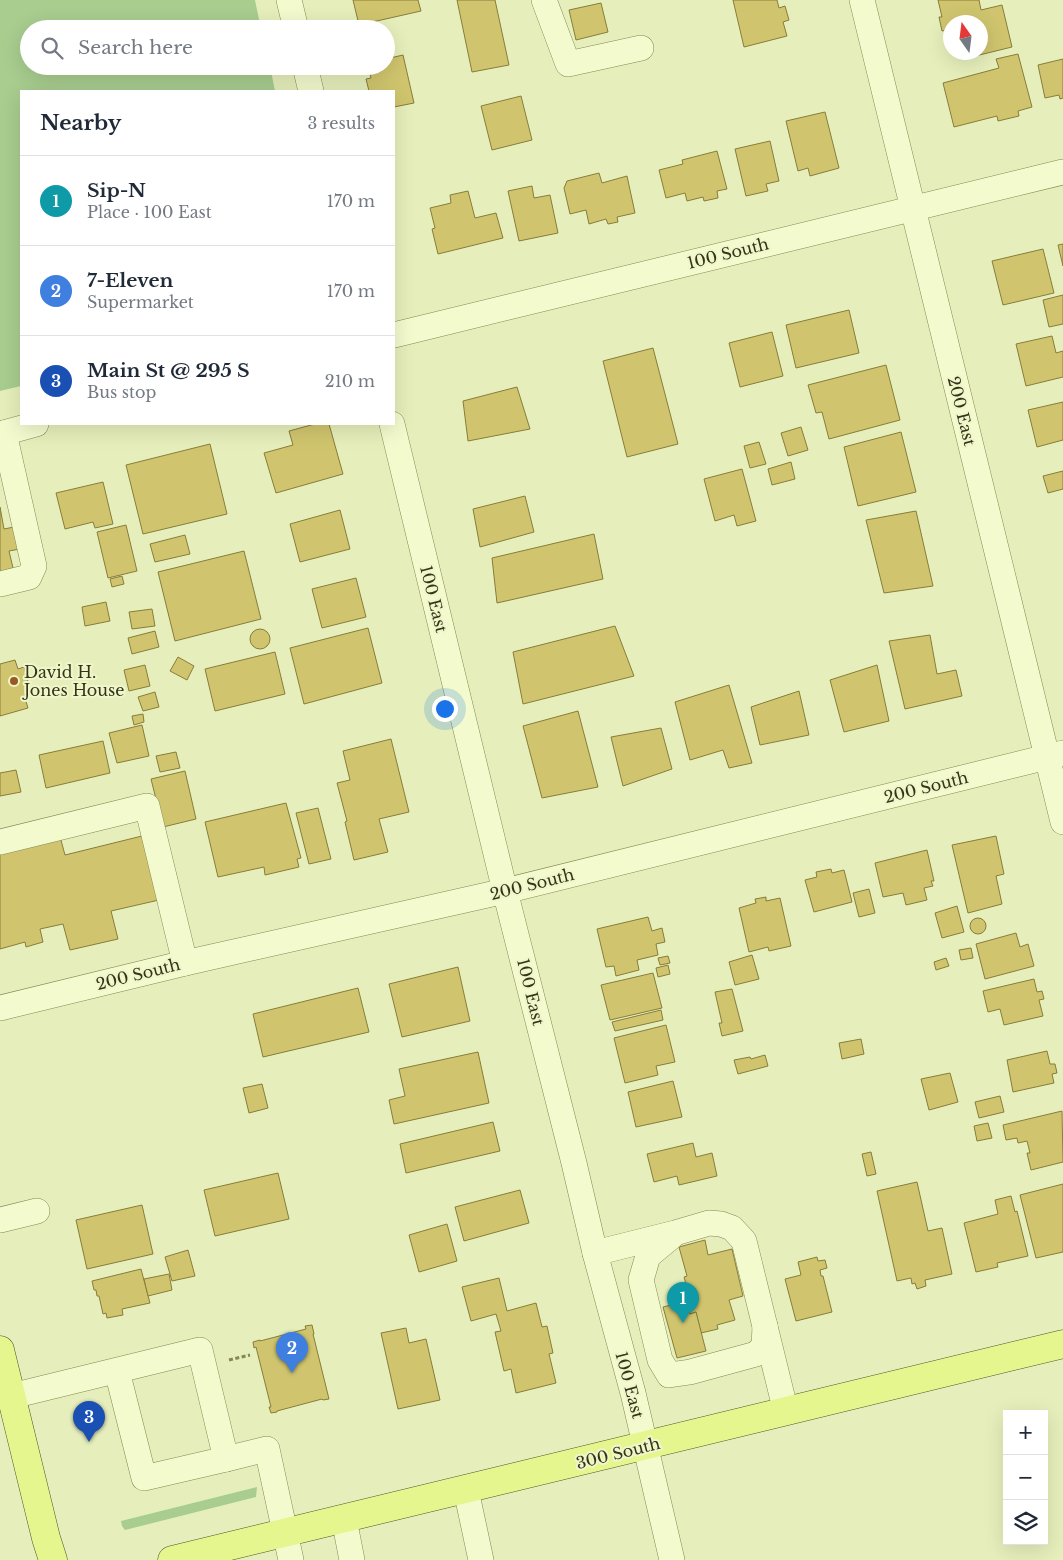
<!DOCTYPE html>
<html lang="en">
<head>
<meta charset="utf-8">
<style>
  :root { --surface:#fff; --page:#f2f2f3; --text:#1f2937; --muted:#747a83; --line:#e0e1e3; --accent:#0b8043 }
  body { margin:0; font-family:"Libre Baskerville",serif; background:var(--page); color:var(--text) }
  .controls { position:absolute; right:15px; bottom:15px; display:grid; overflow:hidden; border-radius:0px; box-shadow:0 5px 20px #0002 }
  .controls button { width:45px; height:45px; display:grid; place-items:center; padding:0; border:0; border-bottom:1px solid var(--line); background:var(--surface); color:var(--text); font:25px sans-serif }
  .compass { position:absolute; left:943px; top:15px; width:45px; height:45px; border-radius:50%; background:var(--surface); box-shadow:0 5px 20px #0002; rotate:346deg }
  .you { position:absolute; left:444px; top:708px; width:18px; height:18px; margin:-12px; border:4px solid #fff; border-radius:50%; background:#1a73e8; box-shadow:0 0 0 8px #1a73e833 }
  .badge { display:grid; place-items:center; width:32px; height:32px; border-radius:50%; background:var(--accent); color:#fff; font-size:16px; font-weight:700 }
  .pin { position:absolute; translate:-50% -41px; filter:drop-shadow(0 1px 2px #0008) }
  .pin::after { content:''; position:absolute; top:26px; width:18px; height:15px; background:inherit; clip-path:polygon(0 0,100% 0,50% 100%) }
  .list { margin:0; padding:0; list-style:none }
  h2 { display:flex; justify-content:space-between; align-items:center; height:65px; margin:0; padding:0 20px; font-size:21px }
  h2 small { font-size:16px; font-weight:400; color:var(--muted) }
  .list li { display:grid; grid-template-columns:32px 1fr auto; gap:15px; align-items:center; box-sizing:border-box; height:90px; padding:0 20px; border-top:1px solid var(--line) }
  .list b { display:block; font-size:19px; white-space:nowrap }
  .list p { margin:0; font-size:16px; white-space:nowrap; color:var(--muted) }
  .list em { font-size:16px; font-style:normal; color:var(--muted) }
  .icon { flex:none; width:28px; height:28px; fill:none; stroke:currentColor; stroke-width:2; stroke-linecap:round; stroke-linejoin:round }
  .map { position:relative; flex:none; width:1063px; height:1560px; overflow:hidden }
  .search { position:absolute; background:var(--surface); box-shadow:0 5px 20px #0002; left:20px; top:20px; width:375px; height:55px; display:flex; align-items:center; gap:12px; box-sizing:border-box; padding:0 18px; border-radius:28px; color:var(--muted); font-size:19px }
  .panel { position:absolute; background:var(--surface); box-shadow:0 5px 20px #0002; left:20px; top:90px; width:375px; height:335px; border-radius:0px }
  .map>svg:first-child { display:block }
  .green { fill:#a8cd8f }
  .building { fill:#d0c56e; stroke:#877d39 }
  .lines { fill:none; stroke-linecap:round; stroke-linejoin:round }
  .minor-casing { stroke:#878754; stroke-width:26 }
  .major-casing { stroke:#545129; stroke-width:29 }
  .path { stroke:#878754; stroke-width:3; stroke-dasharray:4 2.5; stroke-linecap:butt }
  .minor { stroke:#f3face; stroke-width:25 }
  .major { stroke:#e6f68f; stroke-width:28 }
  .poi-dot { fill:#985922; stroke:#eff7ca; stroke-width:2 }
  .labels { text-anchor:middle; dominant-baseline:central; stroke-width:4; stroke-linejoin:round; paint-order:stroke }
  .street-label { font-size:16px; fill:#35341a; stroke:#eff7ca }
  .poi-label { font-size:16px; fill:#35341a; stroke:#eff7ca; text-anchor:start }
</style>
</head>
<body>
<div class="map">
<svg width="1063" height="1560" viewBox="0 0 1063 1560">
  <rect width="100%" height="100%" fill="#e6efbb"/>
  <!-- green -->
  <g class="green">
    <polygon points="0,0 255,0 261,29 29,29 29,66 270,66 275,91 21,91 21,386 0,391"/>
    <polygon points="257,1487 256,1497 125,1530 122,1526 121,1521"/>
  </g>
  <!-- building -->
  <g class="building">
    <polygon points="353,0 418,0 421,11 359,25"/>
    <polygon points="457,0 495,0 509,65 472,72"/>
    <polygon points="733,0 777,0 779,8 785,6 789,20 783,22 787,36 744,47"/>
    <polygon points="938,0 979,0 981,10 1002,5 1012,47 967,58 966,52 980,52 980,22 950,22 949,44 946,30 942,31 939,17 942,17"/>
    <polygon points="601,3 608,32 576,40 569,10"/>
    <polygon points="1018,54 1032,107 1018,111 1019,116 998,121 997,116 954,127 943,83 999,68 996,59"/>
    <polygon points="403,55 414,103 394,107 394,91 369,91 366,79 371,78 368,66 386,66 386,59"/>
    <polygon points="1063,59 1063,98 1060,99 1059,95 1045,98 1038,65"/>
    <polygon points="521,96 532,140 492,150 481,106"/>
    <polygon points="825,112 839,168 810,176 808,168 798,171 786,121"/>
    <polygon points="770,141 779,181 766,184 768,191 746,196 735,149"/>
    <polygon points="717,151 727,189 717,191 718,198 704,201 703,197 687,201 685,193 666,198 659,170 683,164 682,160"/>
    <polygon points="599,173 602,183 627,176 635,213 617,217 618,222 608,224 606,219 589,224 586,210 570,214 564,188 567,181"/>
    <polygon points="532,186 534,198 550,195 558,233 519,241 508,191"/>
    <polygon points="468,191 475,218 496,213 503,238 438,254 432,229 435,228 430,208 451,203 450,195"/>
    <polygon points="1063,244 1063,266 1058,245"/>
    <polygon points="1043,249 1054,293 1003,305 992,261"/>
    <polygon points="1063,295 1063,324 1049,327 1043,300"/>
    <polygon points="849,310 859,353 796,368 786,325"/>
    <polygon points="772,332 783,376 740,387 729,343"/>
    <polygon points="1052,336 1056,353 1063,351 1063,377 1026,386 1016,344"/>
    <polygon points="653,348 678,444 627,457 603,361"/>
    <polygon points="886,365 900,420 829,439 822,412 816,413 808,385"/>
    <polygon points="517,387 530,429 468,441 463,401"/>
    <polygon points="1063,402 1063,440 1037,447 1028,410"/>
    <polygon points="315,424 329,424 343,474 276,493 264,453 293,445 289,431"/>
    <polygon points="801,427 808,450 788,456 781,433"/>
    <polygon points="901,432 916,492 858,506 844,447"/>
    <polygon points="759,442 766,464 750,468 744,446"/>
    <polygon points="210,444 227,514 143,534 126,465"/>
    <polygon points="791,462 795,479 772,485 768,469"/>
    <polygon points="742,469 756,521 737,526 734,515 715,521 704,479"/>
    <polygon points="1063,471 1063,489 1048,493 1043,476"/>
    <polygon points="103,482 113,524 95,528 93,522 65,529 56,493"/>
    <polygon points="525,496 534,532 480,547 473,509"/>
    <polygon points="0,507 4,529 14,527 20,549 9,551 13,568 0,572"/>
    <polygon points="340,510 350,549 300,562 290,524"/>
    <polygon points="916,511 933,586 884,593 866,520"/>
    <polygon points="126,525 137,571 108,578 97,532"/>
    <polygon points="594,534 603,579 497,603 492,558"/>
    <polygon points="185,535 190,554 155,562 150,544"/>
    <polygon points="244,551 261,619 175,641 158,572"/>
    <polygon points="122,576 124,584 112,587 110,579"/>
    <polygon points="356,578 366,617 322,628 312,589"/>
    <polygon points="106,602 110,621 85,626 82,607"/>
    <polygon points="152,609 155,626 132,629 129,612"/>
    <polygon points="615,626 634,676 523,704 513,652"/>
    <polygon points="368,628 382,683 304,704 290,648"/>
    <circle cx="260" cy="639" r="10"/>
    <polygon points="155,631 159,647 132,654 128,638"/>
    <polygon points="930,635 937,674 956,670 962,696 905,709 889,641"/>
    <polygon points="275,652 285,694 215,711 205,669"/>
    <polygon points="178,657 194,666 187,680 170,671"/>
    <polygon points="15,660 18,669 24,667 31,693 24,695 28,708 0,716 0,664"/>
    <polygon points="145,665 150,686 129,691 124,670"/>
    <polygon points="877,665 889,721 844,732 830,680"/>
    <polygon points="729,685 752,763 729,768 723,750 690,760 675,702"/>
    <polygon points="799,691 809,735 760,745 751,707"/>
    <polygon points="155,692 159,707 143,711 138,697"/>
    <polygon points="578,711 598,787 542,798 523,726"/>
    <polygon points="143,714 144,722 134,725 132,716"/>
    <polygon points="142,725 149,756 117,763 109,733"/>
    <polygon points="661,728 672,769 623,786 611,737"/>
    <polygon points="391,739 409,812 379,819 388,852 354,860 345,822 347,821 337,783 350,780 343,751"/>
    <polygon points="103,741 110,773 46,788 39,755"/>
    <polygon points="176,752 180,768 160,772 156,756"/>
    <polygon points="16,770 21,792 0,796 0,773"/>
    <polygon points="185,771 196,819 163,827 151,779"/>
    <polygon points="286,803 301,858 297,859 299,867 265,875 264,867 218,877 205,822"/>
    <polygon points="318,808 331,859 309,864 296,813"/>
    <polygon points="59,833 65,855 142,836 159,900 111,911 118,939 70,950 63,924 40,929 43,942 26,947 25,942 0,949 0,851"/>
    <polygon points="996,836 1004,874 996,876 1002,904 968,913 952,845"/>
    <polygon points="927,850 934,881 931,881 933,886 924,888 927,900 906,905 903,893 883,897 875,863"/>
    <polygon points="831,869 832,873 844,870 852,902 814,912 805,880 817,877 816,872"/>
    <polygon points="869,889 875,913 859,917 853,893"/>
    <polygon points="766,897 766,901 780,898 791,946 769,951 768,947 749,952 739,908 756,903 755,899"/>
    <polygon points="957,906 964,932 942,938 935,913"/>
    <polygon points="648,917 652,931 662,928 665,942 656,944 658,955 637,960 639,970 616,976 614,966 606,967 597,929"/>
    <circle cx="978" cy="926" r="8"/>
    <polygon points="1016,933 1020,947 1028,944 1034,966 985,979 976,944"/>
    <polygon points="971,948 973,958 961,960 959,950"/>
    <polygon points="752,955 759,979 735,985 729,962"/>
    <polygon points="668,956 670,963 660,965 658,958"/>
    <polygon points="946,958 949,966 936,970 934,962"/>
    <polygon points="668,965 670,974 658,977 656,968"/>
    <polygon points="458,967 470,1021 402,1037 389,984"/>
    <polygon points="653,973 662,1008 610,1020 601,985"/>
    <polygon points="1034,979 1037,992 1042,991 1044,999 1039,1000 1043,1016 1004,1025 1000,1009 988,1012 983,991"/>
    <polygon points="358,988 369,1032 263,1057 253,1014"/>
    <polygon points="732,989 743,1031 722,1036 719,1023 722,1023 715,992"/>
    <polygon points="661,1010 663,1020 615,1031 612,1022"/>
    <polygon points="666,1025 675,1062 656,1066 658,1075 625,1083 614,1038"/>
    <polygon points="861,1039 864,1054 842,1059 839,1043"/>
    <polygon points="1047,1051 1050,1064 1055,1064 1057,1073 1052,1074 1054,1083 1013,1092 1007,1060"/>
    <polygon points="478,1052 489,1103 394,1124 389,1100 405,1096 399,1069"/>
    <polygon points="765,1055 768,1066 738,1074 734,1060 750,1057 751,1059"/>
    <polygon points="950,1073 958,1102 929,1110 921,1079"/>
    <polygon points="673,1081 682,1117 636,1127 628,1092"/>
    <polygon points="262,1084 268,1108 249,1113 243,1088"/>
    <polygon points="1000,1096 1004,1112 979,1118 975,1102"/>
    <polygon points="1062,1111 1063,1162 1031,1170 1027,1153 1030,1153 1027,1141 1018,1143 1017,1138 1006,1140 1003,1125"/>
    <polygon points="493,1122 500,1151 406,1173 400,1144"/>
    <polygon points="988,1123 992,1138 977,1141 974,1126"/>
    <polygon points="693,1143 696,1157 712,1153 717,1176 679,1185 677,1176 654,1182 647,1154"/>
    <polygon points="871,1152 876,1174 867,1176 862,1154"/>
    <polygon points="278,1173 289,1219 215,1236 204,1190"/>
    <polygon points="917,1182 928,1231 942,1228 952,1274 925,1280 926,1286 917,1289 915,1283 912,1284 911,1278 897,1281 877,1191"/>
    <polygon points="1063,1184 1063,1252 1036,1258 1020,1195"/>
    <polygon points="520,1190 529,1223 464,1241 455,1207"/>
    <polygon points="1011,1196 1015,1212 1017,1211 1028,1256 997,1263 998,1267 976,1272 964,1223 998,1214 995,1200"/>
    <polygon points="142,1205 153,1254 87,1269 76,1220"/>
    <polygon points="447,1224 457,1261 419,1272 409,1235"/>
    <polygon points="705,1240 708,1255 732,1249 743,1296 729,1300 735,1320 717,1325 718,1329 701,1333 696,1312 690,1314 685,1291 688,1291 684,1277 687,1276 679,1247"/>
    <polygon points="188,1250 195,1276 172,1281 165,1257"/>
    <polygon points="817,1257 818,1261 825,1260 827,1268 820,1270 821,1276 823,1276 832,1312 796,1321 785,1279 801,1275 798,1262"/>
    <polygon points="141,1269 150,1303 122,1309 123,1315 107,1318 106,1313 103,1314 99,1296 97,1296 96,1290 94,1290 92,1281"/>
    <polygon points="169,1274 172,1290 148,1296 144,1279"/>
    <polygon points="499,1278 507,1311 536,1303 542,1327 547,1326 553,1353 549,1354 556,1383 516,1393 511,1369 504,1371 495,1332 501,1331 496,1314 471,1321 462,1287"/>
    <polygon points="687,1301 690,1314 696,1312 706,1351 677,1358 663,1307"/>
    <polygon points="312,1325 314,1334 313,1334 329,1399 323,1400 322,1399 277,1411 277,1412 271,1413 269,1407 271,1407 256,1347 254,1348 253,1342 260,1340 260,1341 306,1329 305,1326"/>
    <polygon points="406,1328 409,1343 426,1339 440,1400 398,1409 381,1333"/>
  </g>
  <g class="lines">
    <!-- minor casing -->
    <g class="minor-casing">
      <g id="minor">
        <polyline points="289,0 296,29"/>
        <polyline points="544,0 568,64 641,48"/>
        <polyline points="862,0 1063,822"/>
        <polyline points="305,66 311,91"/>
        <polyline points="394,335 1063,172"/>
        <polyline points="392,424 505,891 574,1163 595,1253 633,1393 672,1560"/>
        <polyline points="0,434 36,424"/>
        <polyline points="0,584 29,577 34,566 4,433"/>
        <polyline points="0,842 147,806 185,963"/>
        <polyline points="0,1008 185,963 505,891 1063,753"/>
        <polyline points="0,1220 37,1211"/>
        <polyline points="671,1237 648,1256 641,1280 660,1360 669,1375 690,1372 756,1354 764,1346 765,1326"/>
        <polyline points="595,1253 675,1233 709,1223 721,1224 732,1228 744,1241 786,1412"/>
        <polyline points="117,1371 144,1478 226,1459"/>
        <polyline points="12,1396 200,1350 226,1459 267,1449 291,1560"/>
        <polyline points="466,1490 481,1560"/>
        <polyline points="344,1519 352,1560"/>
      </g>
    </g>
    <!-- major casing -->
    <g class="major-casing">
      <g id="major">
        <polyline points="0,1350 46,1538 53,1560"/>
        <polyline points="172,1560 1063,1344"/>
      </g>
    </g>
    <!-- path -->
    <polyline class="path" points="229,1360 250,1355"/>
    <!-- minor -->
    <use href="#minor" class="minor"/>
    <!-- major -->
    <use href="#major" class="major"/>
  </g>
  <!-- markers -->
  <circle class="poi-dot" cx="14" cy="681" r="5"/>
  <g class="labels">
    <!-- street labels -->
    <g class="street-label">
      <text transform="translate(728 253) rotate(-14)">100 South</text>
      <text transform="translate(962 411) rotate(76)">200 East</text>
      <text transform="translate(434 599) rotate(76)">100 East</text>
      <text transform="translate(926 787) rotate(-14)">200 South</text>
      <text transform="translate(532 884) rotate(-14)">200 South</text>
      <text transform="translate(138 974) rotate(-14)">200 South</text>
      <text transform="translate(531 992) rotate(76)">100 East</text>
      <text transform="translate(630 1385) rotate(75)">100 East</text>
      <text transform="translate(618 1453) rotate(-14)">300 South</text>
    </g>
    <!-- poi labels -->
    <g class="poi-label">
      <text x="24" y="672">David H.<tspan x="24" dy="18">Jones House</tspan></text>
    </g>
  </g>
</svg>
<div class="controls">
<button>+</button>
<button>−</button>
<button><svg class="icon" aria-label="layers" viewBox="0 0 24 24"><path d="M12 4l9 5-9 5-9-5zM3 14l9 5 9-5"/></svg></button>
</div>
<svg class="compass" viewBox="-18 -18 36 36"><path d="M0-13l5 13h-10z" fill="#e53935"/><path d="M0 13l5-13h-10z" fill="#747a83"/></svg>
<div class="you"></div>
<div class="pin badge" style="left:683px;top:1323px;background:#0f9aa8">1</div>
<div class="pin badge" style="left:292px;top:1373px;background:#3f7fe0">2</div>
<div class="pin badge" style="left:89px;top:1442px;background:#1a4fb4">3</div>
<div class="search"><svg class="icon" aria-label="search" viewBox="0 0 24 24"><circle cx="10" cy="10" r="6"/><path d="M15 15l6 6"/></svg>Search here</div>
<section class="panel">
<h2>Nearby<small>3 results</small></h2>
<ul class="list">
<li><span class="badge" style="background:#0f9aa8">1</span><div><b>Sip-N</b><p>Place · 100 East</p></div><em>170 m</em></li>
<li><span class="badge" style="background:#3f7fe0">2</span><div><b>7-Eleven</b><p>Supermarket</p></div><em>170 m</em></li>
<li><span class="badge" style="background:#1a4fb4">3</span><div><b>Main St @ 295 S</b><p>Bus stop</p></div><em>210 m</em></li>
</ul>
</section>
</div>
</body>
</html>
